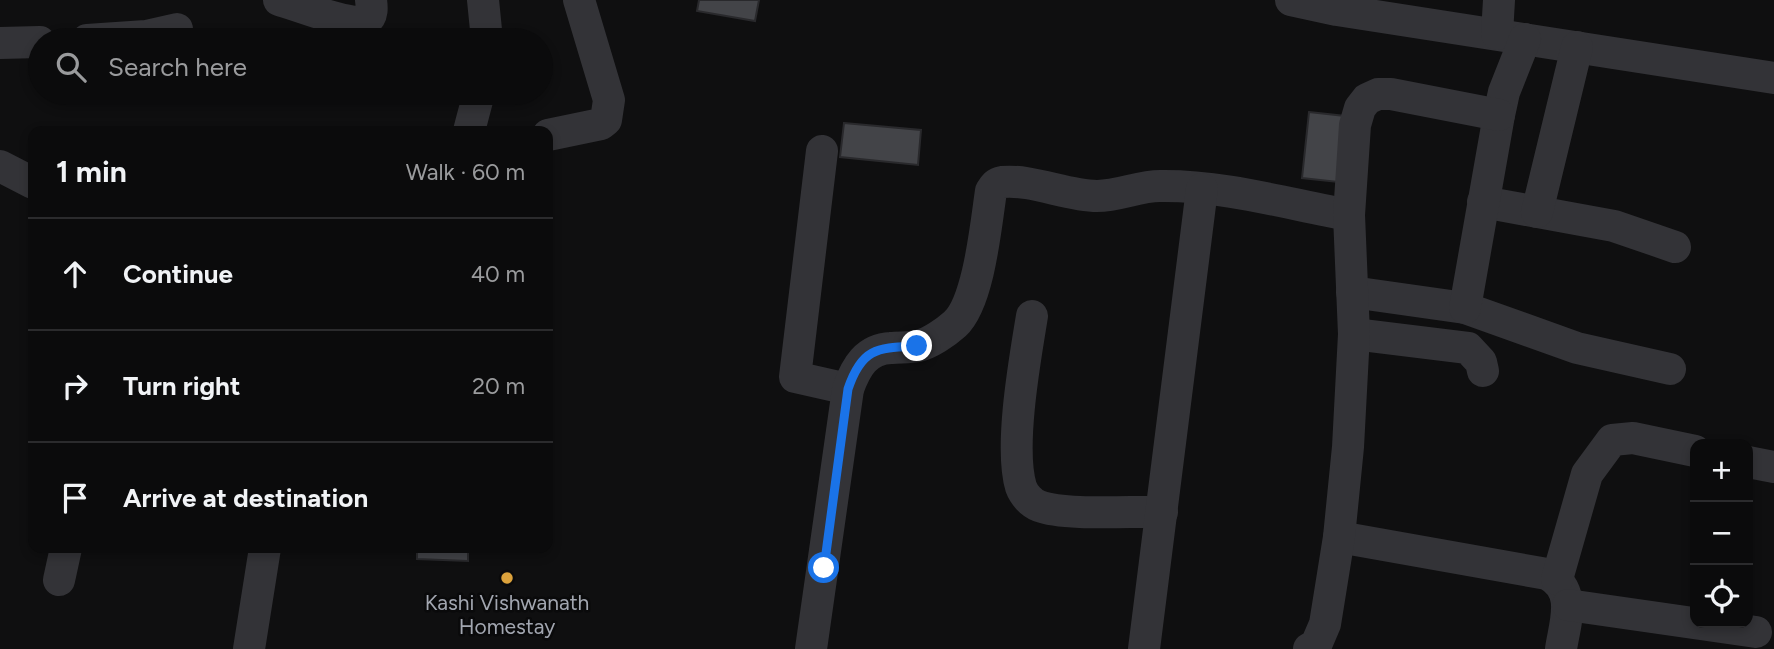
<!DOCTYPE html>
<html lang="en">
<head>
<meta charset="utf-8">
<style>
  :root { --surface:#0b0b0c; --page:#19191a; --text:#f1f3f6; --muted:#9a9b9d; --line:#2b2b2d }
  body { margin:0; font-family:Figtree,sans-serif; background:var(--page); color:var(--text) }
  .controls { position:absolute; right:21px; bottom:21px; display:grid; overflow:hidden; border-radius:14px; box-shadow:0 4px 10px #0003 }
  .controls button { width:63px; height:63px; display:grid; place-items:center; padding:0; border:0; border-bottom:2px solid var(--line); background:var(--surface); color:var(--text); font:35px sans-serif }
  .stop { position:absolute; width:21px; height:21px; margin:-16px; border:5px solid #1a73e8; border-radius:50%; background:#fff }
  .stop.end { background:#1a73e8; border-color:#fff; box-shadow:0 2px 7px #0008 }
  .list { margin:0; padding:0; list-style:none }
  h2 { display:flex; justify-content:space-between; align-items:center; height:91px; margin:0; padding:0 28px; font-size:30px }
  h2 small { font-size:23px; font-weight:400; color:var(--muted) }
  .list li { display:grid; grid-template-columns:46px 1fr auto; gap:21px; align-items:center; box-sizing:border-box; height:112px; padding:0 28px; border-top:2px solid var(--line) }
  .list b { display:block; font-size:26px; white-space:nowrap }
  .list em { font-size:23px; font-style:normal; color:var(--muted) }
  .icon { flex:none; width:38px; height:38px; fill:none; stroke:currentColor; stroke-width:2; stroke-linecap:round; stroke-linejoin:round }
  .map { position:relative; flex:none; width:1774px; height:649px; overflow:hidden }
  .search { position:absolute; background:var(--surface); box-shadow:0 4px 10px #0003; left:28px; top:28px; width:525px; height:77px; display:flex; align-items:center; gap:18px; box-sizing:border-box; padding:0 24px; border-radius:38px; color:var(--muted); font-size:26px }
  .panel { position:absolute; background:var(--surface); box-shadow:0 4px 10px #0003; left:28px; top:126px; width:525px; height:427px; border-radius:14px }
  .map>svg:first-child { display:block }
  .building { fill:#434448; stroke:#29292c; stroke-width:2 }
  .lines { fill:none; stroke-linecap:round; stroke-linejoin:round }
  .minor { stroke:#333337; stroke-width:32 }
  .route { stroke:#1a73e8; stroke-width:9 }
  .poi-dot { fill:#dca23c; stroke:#0a0a0b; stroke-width:2.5 }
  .labels { text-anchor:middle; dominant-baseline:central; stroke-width:5; stroke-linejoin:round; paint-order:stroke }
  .poi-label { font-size:21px; fill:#a2a6b0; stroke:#0a0a0b }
</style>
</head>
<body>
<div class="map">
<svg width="1774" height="649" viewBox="0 0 1774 649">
  <rect width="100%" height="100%" fill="#0f0f10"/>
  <!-- building -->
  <g class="building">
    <polygon points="699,0 759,0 755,21 697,11"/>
    <polygon points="1309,112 1345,116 1338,182 1302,178"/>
    <polygon points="844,123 921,130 918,165 840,157"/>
    <polygon points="417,548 468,548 468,561 417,559"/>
  </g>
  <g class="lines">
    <!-- minor -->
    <g class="minor">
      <path d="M279 0C294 4 355 28 366 21 373 16 372 7 371 0"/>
      <polyline points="483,0 487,40"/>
      <polyline points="1291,0 1337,10 1774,78"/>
      <polyline points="1497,34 1499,0"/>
      <polyline points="87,40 146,36 177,29"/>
      <polyline points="0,43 40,42"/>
      <polyline points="469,131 479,93"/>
      <polyline points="548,135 601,124 606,120 609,100 579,0"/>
      <polyline points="822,151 795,377 848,389"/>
      <polyline points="0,166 33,183"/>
      <polyline points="1483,202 1614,226 1675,247"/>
      <polyline points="1537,212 1577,47"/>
      <polyline points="1352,292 1465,308 1577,348 1670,369"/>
      <polyline points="1465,308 1499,115 1504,92 1525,39"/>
      <path d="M1032 316C1025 359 1009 447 1021 487 1024 495 1031 503 1039 506 1065 516 1132 511 1162 512"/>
      <polyline points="1354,334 1468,348 1481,362 1483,371"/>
      <polyline points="1748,462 1774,467"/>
      <path d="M1339 537 1547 574C1578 590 1565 622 1561 649"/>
      <polyline points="1557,579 1587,474 1612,440 1633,438 1695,451"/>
      <polyline points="59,580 66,548"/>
      <polyline points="1568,605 1756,632"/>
      <polyline points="249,649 265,548"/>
      <path d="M811 649 848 389C856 367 866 349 891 348 899 347 910 348 918 346 930 343 945 333 955 324 979 302 986 224 991 191 994 186 996 183 1002 182 1032 179 1067 196 1097 196 1119 196 1139 186 1160 186 1223 185 1288 204 1349 215"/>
      <polyline points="1144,649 1202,189"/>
      <polyline points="1309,649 1316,645 1325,624 1339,537 1348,447 1354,334 1349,215 1355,125 1360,108 1367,99 1378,94 1391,94 1499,115"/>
    </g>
  </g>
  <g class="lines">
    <!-- route -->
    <path class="route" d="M824 568 848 389C862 347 878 348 917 346"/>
  </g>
  <!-- markers -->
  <circle class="poi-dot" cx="507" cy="578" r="7"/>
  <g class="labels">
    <!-- poi labels -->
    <g class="poi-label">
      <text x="507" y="602">Kashi Vishwanath<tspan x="507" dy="24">Homestay</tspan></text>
    </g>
  </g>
</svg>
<div class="controls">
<button>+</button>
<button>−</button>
<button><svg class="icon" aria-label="locate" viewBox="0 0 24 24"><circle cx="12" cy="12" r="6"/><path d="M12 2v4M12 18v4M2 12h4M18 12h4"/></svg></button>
</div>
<div class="stop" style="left:824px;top:568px"></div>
<div class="stop end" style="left:917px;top:346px"></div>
<div class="search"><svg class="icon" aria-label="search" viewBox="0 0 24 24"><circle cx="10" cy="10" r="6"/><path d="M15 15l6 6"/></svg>Search here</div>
<section class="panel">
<h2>1 min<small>Walk · 60 m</small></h2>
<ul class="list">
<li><svg class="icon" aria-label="ahead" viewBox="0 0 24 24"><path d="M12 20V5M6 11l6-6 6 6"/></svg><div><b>Continue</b></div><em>40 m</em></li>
<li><svg class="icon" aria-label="right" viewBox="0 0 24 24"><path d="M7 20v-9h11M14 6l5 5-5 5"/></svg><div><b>Turn right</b></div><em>20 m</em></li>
<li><svg class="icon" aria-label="arrive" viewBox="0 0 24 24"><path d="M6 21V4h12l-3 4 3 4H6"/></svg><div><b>Arrive at destination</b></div></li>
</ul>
</section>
</div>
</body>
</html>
